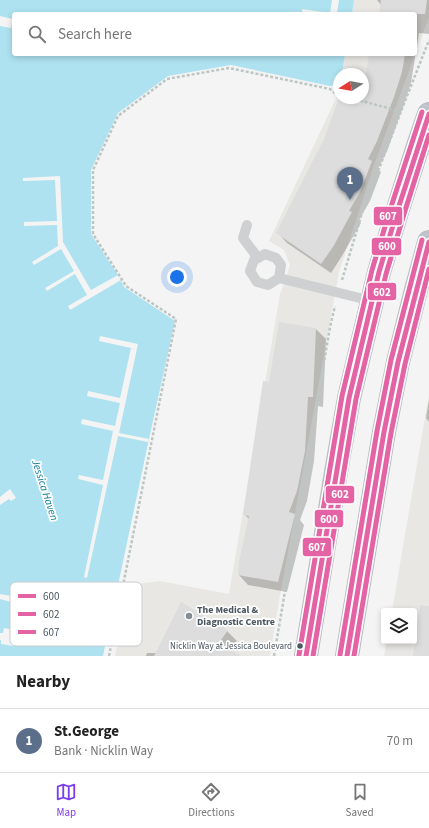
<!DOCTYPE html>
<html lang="en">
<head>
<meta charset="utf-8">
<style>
  :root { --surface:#fff; --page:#f6f6f6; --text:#222; --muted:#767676; --line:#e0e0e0; --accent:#7c3aed }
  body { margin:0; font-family:"Source Sans 3",sans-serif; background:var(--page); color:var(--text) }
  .controls { position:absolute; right:12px; bottom:12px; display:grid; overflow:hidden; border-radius:4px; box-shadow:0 2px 6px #0003 }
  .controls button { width:36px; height:36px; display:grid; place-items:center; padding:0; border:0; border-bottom:1px solid var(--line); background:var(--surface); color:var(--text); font:20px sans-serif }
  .compass { position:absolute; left:333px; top:68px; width:36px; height:36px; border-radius:50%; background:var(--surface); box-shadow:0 2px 6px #0003; rotate:259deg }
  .you { position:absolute; left:177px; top:277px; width:14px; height:14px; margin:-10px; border:3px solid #fff; border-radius:50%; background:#1a73e8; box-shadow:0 0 0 6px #1a73e833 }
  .badge { display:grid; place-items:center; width:26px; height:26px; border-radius:50%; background:var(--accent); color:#fff; font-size:13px; font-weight:700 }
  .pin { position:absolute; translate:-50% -33px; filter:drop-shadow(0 1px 2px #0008) }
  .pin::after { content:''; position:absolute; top:21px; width:14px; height:12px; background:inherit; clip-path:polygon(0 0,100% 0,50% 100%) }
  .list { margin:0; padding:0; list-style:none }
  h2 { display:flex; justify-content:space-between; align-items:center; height:52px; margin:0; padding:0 16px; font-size:17px }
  h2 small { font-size:13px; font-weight:400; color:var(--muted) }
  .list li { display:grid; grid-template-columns:26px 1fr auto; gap:12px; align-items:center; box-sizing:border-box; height:64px; padding:0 16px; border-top:1px solid var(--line) }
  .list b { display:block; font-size:15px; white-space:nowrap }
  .list p { margin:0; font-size:13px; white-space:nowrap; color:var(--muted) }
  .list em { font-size:13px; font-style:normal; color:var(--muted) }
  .icon { flex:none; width:22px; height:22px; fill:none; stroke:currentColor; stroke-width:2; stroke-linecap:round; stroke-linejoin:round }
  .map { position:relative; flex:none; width:429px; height:656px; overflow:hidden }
  .search { position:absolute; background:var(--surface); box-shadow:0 2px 6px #0003; left:12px; right:12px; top:12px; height:44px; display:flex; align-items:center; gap:10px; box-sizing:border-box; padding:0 14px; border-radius:4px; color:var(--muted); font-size:15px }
  .sheet { height:116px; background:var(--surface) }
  nav { display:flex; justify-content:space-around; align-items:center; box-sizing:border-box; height:56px; border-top:1px solid var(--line); background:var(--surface); font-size:11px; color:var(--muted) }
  nav a { display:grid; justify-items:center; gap:2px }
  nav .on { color:var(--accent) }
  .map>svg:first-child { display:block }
  .commercial { fill:#e8e7e3 }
  .water { fill:#aee2f0 }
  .pier { fill:#f4f4f4 }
  .shadow { fill:#0003 }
  .building { fill:#ddddde }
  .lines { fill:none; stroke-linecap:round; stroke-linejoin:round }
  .highway-casing { stroke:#b9bec3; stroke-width:24 }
  .path { stroke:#bcc7c4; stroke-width:2.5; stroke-dasharray:3 2; stroke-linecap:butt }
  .lane { stroke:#ced0d2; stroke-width:10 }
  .highway { stroke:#bec4c9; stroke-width:22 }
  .bus-1-casing { stroke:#fff; stroke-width:8 }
  .bus-2-casing { stroke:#fff; stroke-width:8 }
  .bus-3-casing { stroke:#fff; stroke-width:8 }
  .bus-1 { stroke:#e463a4; stroke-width:5 }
  .bus-2 { stroke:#e463a4; stroke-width:5 }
  .bus-3 { stroke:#e463a4; stroke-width:5 }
  .poi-dot { fill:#868d94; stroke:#fff; stroke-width:1.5 }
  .bus-dot { fill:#4a5661; stroke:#fff; stroke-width:1.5 }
  .labels { text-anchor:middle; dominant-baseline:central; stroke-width:3.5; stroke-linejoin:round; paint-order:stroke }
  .bus-label { font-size:9px; fill:#4a5661; stroke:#fff; text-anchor:end }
  .poi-label { font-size:10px; font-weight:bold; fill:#4a5661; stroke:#fff; text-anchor:start }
  .water-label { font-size:11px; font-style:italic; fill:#0c7c9b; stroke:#fff }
  .key { fill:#fff; stroke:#c9ccd0; stroke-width:1 }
  .key-label { font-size:11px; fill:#4a5661 }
  .line-badge { stroke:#fff; stroke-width:1.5 }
  .badge-label { font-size:11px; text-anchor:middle; font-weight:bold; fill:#fff }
</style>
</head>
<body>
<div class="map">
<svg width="429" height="656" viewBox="0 0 429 656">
  <rect width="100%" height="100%" fill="#f4f4f4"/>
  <!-- commercial -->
  <g class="commercial">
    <polygon points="354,0 429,0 429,17 374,165 339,272 279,601 270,656 115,656 128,585 160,581 229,594 280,294 283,287 290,265 284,250 269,241 338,94 339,89 339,98 363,98 363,74 342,74 345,54 415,54 415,14 352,14"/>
    <polygon points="429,394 429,656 384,656 387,641 414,641 414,611 392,611"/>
  </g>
  <!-- water -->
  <polygon class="water" points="0,0 354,0 352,14 14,14 14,54 345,54 342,74 339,74 339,84 330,86 231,65 168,76 118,113 91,170 91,234 118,275 124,287 175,321 149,439 103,656 0,656"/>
  <!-- pier -->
  <g class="pier">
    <polygon points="332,0 339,0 337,14 302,14 302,9 330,13"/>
    <polygon points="0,16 13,19 11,28 0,26"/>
    <polygon points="60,176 63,242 91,290 118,275 121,280 70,310 68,306 87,295 75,274 47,291 45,288 74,271 61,249 34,265 32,262 58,246 57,225 24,226 24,222 57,221 55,180 23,181 23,178"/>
    <polygon points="100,336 138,344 119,433 149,439 148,442 118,436 87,578 84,577 103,485 78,479 79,475 103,480 113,431 81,424 82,419 115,426 120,403 87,396 88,391 120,398 131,348 99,341"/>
    <polygon points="10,489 16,498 11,501 9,499 0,505 0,497"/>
    <polygon points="14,589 23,591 19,609 10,607 11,602 0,599 0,594 12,596"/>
    <polygon points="4,628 15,630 13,646 1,644 1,640 0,640 0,633 3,633"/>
  </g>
  <!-- shadow -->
  <g class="shadow">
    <polygon points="377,0 429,0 429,34 419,33 411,83 403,107 387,151 378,169 381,172 370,201 359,220 361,223 342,256 331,273 287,243 278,233 362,106 370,54 415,54 415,14 380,14 381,5"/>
    <polygon points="316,329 326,339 323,407 318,406 314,461 307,501 300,520 304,525 287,592 248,585 239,575 249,519 244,514 269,384"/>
    <polygon points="429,400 429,422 426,418"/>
    <polygon points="182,603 227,631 237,641 230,651 236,656 146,656 147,653 156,653"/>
  </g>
  <!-- building -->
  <g class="building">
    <polygon points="381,0 427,0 425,14 379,14"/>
    <polygon points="369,54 405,54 402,72 394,97 377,141 368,159 372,161 360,192 349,211 352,212 333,247 321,264 276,233 324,139 339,98 361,105 362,98 363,98 363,92"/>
    <polygon points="279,322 316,328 313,397 308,397 305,451 297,491 289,512 295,514 278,582 238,575 239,561 249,516 243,515 263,381 269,382"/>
    <polygon points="181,602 228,630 219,643 241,656 154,656"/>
    <polygon points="420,605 429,606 429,656 413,656"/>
  </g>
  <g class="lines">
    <!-- highway casing -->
    <g class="highway-casing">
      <g id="highway">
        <polyline points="306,656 336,472 349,398 379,272 397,212 419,143 429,114"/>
        <polyline points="347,656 384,432 398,362 416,290 429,242"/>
      </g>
    </g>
    <!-- path -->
    <g class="path">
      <polyline points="350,98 392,109 400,114"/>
      <polyline points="342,280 362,213 400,114 429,40"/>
      <polyline points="109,656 176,319 126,286 93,234 93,170 118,116 167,79 229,68 330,89 336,94 339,95"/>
      <polyline points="274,656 330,327 335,306"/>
    </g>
    <!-- lane -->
    <g class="lane">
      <polyline points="247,225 243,238 258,258"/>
      <polyline points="279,278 281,265 276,258 265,254 254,260 250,271 257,282 268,285 279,278 372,301"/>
    </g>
    <!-- highway -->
    <use href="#highway" class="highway"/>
    <!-- bus-1 casing -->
    <g class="bus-1-casing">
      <g id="bus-1">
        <polyline points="306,656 349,398 379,272 397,212 429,114"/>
        <polyline points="347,656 384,432 398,362 429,242"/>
      </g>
    </g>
    <!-- bus-2 casing -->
    <g class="bus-2-casing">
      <g id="bus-2">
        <polyline points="313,656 356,399 386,274 404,214 429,135"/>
        <polyline points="354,656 391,433 405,364 429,269"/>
      </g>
    </g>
    <!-- bus-3 casing -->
    <g class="bus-3-casing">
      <g id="bus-3">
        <polyline points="299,655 342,396 372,270 390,210 422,112"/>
        <polyline points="340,655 377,431 391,360 422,240"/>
      </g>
    </g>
    <!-- bus-1 -->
    <use href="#bus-1" class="bus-1"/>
    <!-- bus-2 -->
    <use href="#bus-2" class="bus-2"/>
    <!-- bus-3 -->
    <use href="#bus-3" class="bus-3"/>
  </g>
  <!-- markers -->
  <circle class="poi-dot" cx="189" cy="616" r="4"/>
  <circle class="bus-dot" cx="300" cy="646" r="3.5"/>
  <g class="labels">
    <!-- bus labels -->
    <g class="bus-label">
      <text x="292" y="646">Nicklin Way at Jessica Boulevard</text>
    </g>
    <!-- poi labels -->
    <g class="poi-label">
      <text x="197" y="610">The Medical &amp;<tspan x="197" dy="12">Diagnostic Centre</tspan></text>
    </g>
    <!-- water labels -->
    <g class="water-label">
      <text transform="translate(45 490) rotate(72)">Jessica Haven</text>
    </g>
  </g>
  <!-- legend -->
  <rect x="10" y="582" width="132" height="64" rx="6" class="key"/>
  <rect x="18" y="594" width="18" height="4" fill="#e463a4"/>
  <rect x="18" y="612" width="18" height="4" fill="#e463a4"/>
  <rect x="18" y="630" width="18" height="4" fill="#e463a4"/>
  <g class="key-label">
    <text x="43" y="600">600</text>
    <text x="43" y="618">602</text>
    <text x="43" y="636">607</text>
  </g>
  <g class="line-badge">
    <rect x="373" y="206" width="30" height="20" rx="4" fill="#e463a4"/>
    <rect x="371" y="237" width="31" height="19" rx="4" fill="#e463a4"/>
    <rect x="367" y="282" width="30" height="19" rx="4" fill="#e463a4"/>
    <rect x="325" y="485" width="30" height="19" rx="4" fill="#e463a4"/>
    <rect x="314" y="509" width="30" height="19" rx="4" fill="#e463a4"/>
    <rect x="302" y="537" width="30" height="20" rx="4" fill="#e463a4"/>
  </g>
  <g class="badge-label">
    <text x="388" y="220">607</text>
    <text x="387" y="250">600</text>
    <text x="382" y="296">602</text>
    <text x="340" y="498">602</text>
    <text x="329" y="523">600</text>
    <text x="317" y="551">607</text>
  </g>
</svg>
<div class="controls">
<button><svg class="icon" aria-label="layers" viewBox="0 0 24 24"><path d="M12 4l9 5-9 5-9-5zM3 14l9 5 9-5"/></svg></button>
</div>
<svg class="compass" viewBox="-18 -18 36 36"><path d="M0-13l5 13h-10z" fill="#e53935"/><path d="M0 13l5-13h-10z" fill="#767676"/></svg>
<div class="you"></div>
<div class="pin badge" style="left:350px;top:200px;background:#5c6f8a">1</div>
<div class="search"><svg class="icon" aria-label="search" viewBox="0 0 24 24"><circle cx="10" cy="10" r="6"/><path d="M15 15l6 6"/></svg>Search here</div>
</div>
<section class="sheet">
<h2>Nearby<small></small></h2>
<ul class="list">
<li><span class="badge" style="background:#5c6f8a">1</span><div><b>St.George</b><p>Bank · Nicklin Way</p></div><em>70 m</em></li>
</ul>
</section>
<nav>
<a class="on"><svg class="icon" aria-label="map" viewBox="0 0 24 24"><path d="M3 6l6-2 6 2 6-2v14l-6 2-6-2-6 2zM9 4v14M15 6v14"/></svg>Map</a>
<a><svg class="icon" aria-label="directions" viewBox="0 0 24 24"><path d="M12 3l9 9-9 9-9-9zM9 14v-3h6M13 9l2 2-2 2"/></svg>Directions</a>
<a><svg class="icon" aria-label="saved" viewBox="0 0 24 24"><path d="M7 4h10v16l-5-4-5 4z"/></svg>Saved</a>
</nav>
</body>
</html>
